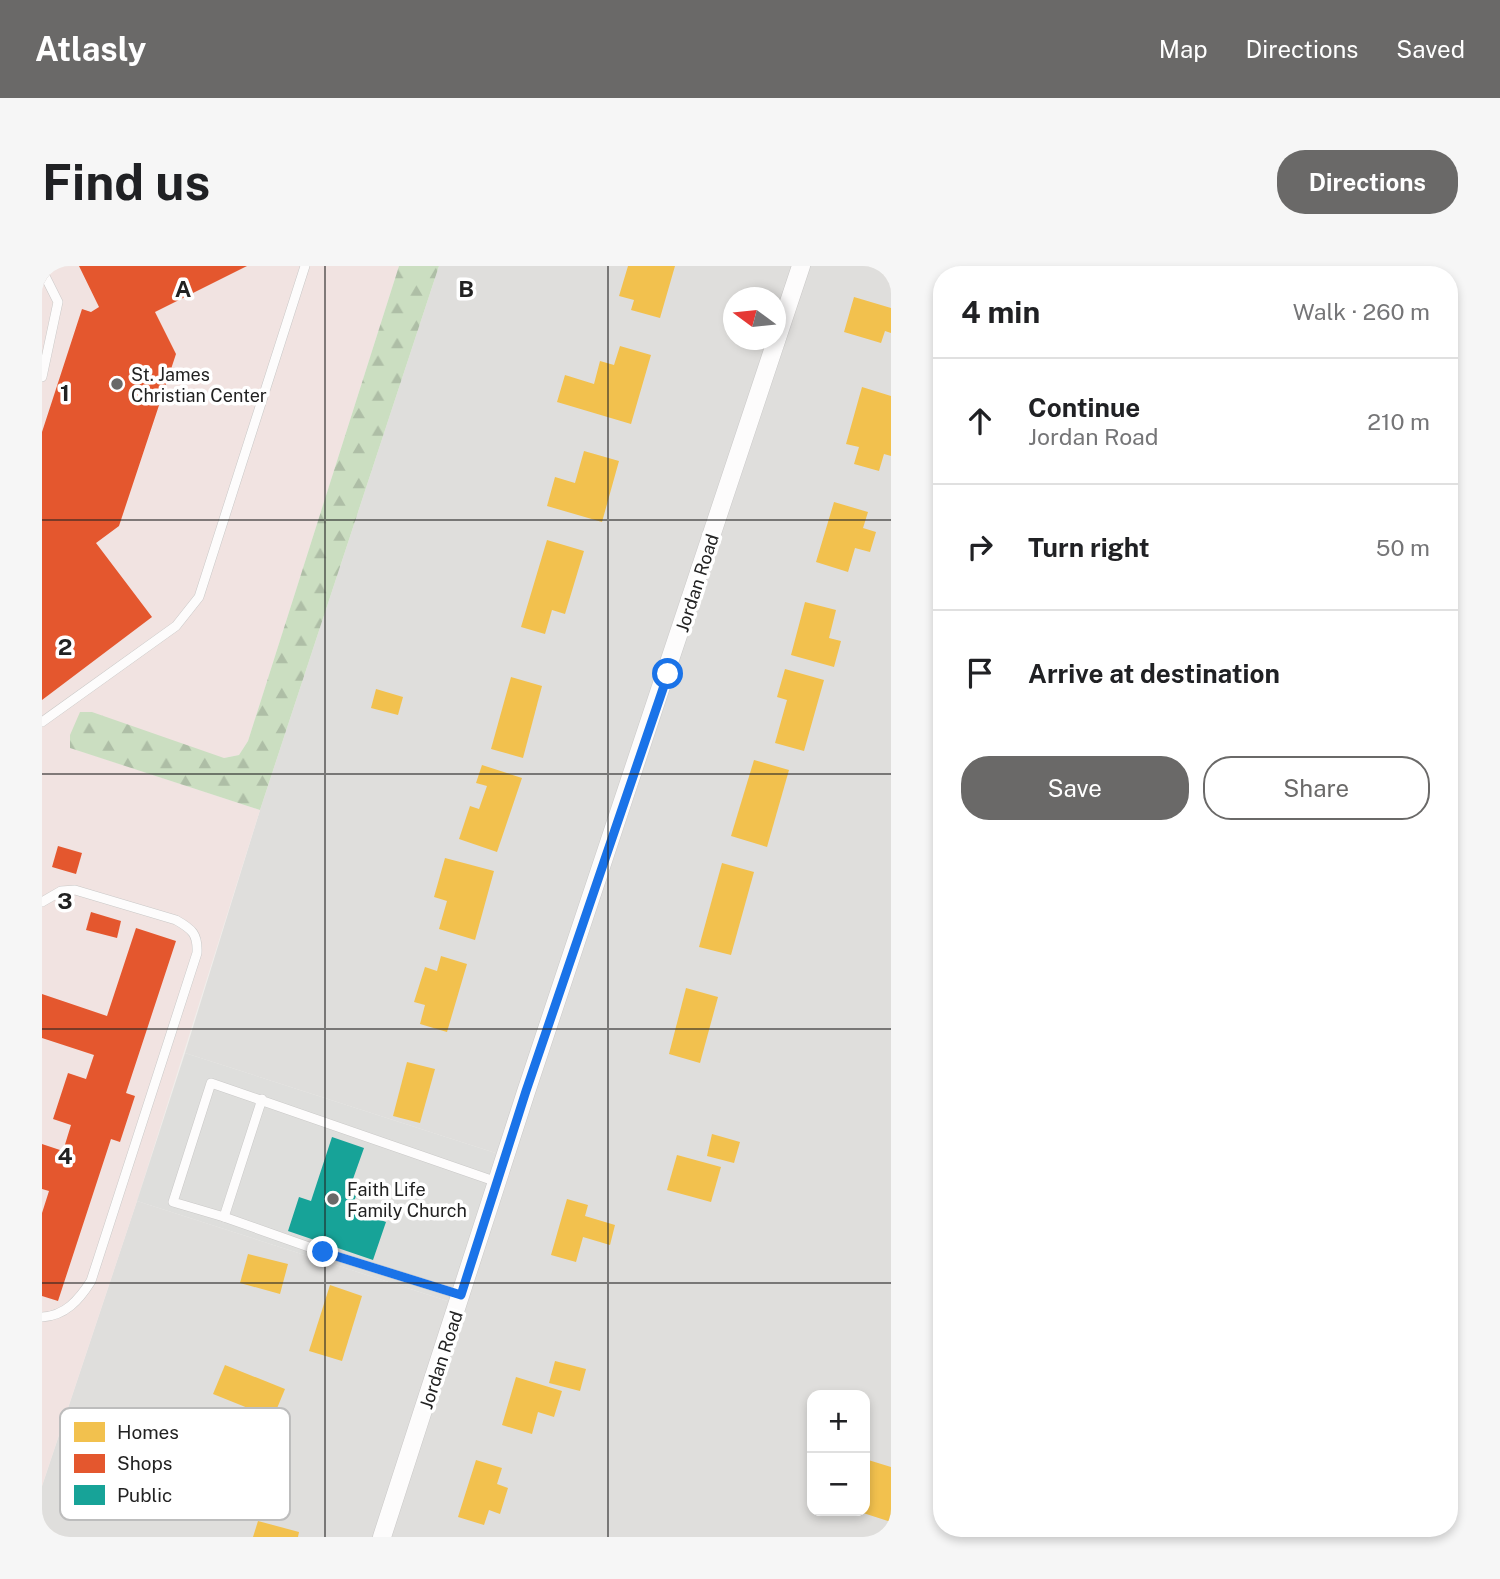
<!DOCTYPE html>
<html lang="en">
<head>
<meta charset="utf-8">
<style>
  :root { --surface:#fff; --page:#f6f6f6; --text:#202124; --muted:#757577; --line:#e0e0e0; --accent:#6a6968 }
  body { margin:0; font-family:"Public Sans",sans-serif; background:var(--page); color:var(--text) }
  .controls { position:absolute; right:21px; bottom:21px; display:grid; overflow:hidden; border-radius:14px; box-shadow:0 4px 10px #0003 }
  .controls button { width:63px; height:63px; display:grid; place-items:center; padding:0; border:0; border-bottom:2px solid var(--line); background:var(--surface); color:var(--text); font:35px sans-serif }
  .compass { position:absolute; left:681px; top:21px; width:63px; height:63px; border-radius:50%; background:var(--surface); box-shadow:0 4px 10px #0003; rotate:285deg }
  .stop { position:absolute; width:21px; height:21px; margin:-16px; border:5px solid #1a73e8; border-radius:50%; background:#fff }
  .stop.end { background:#1a73e8; border-color:#fff; box-shadow:0 2px 7px #0008 }
  .list { margin:0; padding:0; list-style:none }
  h2 { display:flex; justify-content:space-between; align-items:center; height:91px; margin:0; padding:0 28px; font-size:30px }
  h2 small { font-size:23px; font-weight:400; color:var(--muted) }
  .list li { display:grid; grid-template-columns:46px 1fr auto; gap:21px; align-items:center; box-sizing:border-box; height:126px; padding:0 28px; border-top:2px solid var(--line) }
  .list b { display:block; font-size:26px; white-space:nowrap }
  .list p { margin:0; font-size:23px; white-space:nowrap; color:var(--muted) }
  .list em { font-size:23px; font-style:normal; color:var(--muted) }
  .actions { display:flex; gap:14px; padding:21px 28px }
  .actions a { flex:1; padding:16px 0; border:2px solid var(--accent); border-radius:28px; text-align:center; font-size:24px; color:var(--accent) }
  .actions .main { background:var(--accent); color:#fff }
  .icon { flex:none; width:38px; height:38px; fill:none; stroke:currentColor; stroke-width:2; stroke-linecap:round; stroke-linejoin:round }
  .map { position:relative; flex:none; width:849px; height:1271px; overflow:hidden; border-radius:28px }
  header { display:flex; align-items:center; gap:42px; box-sizing:border-box; height:98px; padding:0 35px; background:var(--accent); color:#fff }
  header strong { font-size:33px }
  nav { display:flex; gap:38px; margin-inline-start:auto; font-size:24px }
  .intro { display:flex; align-items:center; justify-content:space-between; box-sizing:border-box; height:168px; padding:0 42px }
  h1 { margin:0; font-size:49px }
  .button { padding:18px 32px; border-radius:28px; background:var(--accent); color:#fff; font-size:24px; font-weight:700 }
  main { display:flex; gap:42px; padding:0 42px }
  aside { flex:1; background:var(--surface); border-radius:28px; box-shadow:0 4px 10px #0003 }
  .map>svg:first-child { display:block }
  .residential { fill:#dfdedc; fill-rule:evenodd }
  .commercial { fill:#f1e3e1 }
  .religious { fill:#dededc }
  .forest { fill:url(#forest-firs) }
  .homes { fill:#f2c14e }
  .shops { fill:#e4572e }
  .public { fill:#17a398 }
  .lines { fill:none; stroke-linecap:round; stroke-linejoin:round }
  .lane-casing { stroke:#c9c8c7; stroke-width:10 }
  .street-casing { stroke:#c9c8c7; stroke-width:19 }
  .lane { stroke:#fdfcfc; stroke-width:9 }
  .street { stroke:#fdfcfc; stroke-width:18 }
  .route { stroke:#1a73e8; stroke-width:9 }
  .grid { fill:none; stroke:#222; stroke-width:2; stroke-opacity:0.55 }
  .poi-dot { fill:#6a6968; stroke:#fff; stroke-width:2.5 }
  .labels { text-anchor:middle; dominant-baseline:central; stroke-width:7; stroke-linejoin:round; paint-order:stroke }
  .poi-label { font-size:18px; fill:#222; stroke:#fff; text-anchor:start }
  .street-label { font-size:18px; fill:#222; stroke:#fff }
  .key { fill:#fff; stroke:#bdbdbd; stroke-width:2 }
  .key-label { font-size:19px; fill:#222 }
  .grid-label { font-size:23px; text-anchor:middle; font-weight:bold; fill:#222; stroke:#fff; stroke-width:7; stroke-linejoin:round; paint-order:stroke }
</style>
</head>
<body>
<header>
<strong>Atlasly</strong>
<nav><a>Map</a><a>Directions</a><a>Saved</a></nav>
</header>
<div class="intro"><h1>Find us</h1><a class="button">Directions</a></div>
<main>
<div class="map">
<svg width="849" height="1271" viewBox="0 0 849 1271">
  <defs>
    <pattern id="forest-firs" width="22" height="20" patternUnits="userSpaceOnUse" patternTransform="scale(1.75)"><rect width="22" height="20" fill="#cbdec1"/><path d="M5 1l3.5 6h-7zM16 11l3.5 6h-7z" fill="#aebea6"/></pattern>
  </defs>
  <rect width="100%" height="100%" fill="#f0eeeb"/>
  <!-- residential -->
  <path class="residential" d="M397 0H849V1271H13L0 1267V1220L95 935 418 1039 466 891 143 787 218 544ZM692 32H734V74H692ZM770 1129H823V1245H770Z"/>
  <!-- commercial -->
  <polygon class="commercial" points="0,0 357,0 206,475 197,489 182,492 29,482 218,544 95,935 0,1220"/>
  <!-- religious -->
  <polygon class="religious" points="143,787 466,891 418,1039 95,935"/>
  <!-- forest -->
  <polygon class="forest" points="357,0 397,0 218,544 28,482 28,469 38,446 50,446 182,492 197,489 206,475"/>
  <!-- homes -->
  <g class="homes">
    <polygon points="586,0 633,0 618,52 589,44 592,34 577,30"/>
    <polygon points="812,31 849,42 849,67 843,65 839,77 802,66"/>
    <polygon points="578,80 609,89 589,158 515,136 523,109 552,118 558,95 572,99"/>
    <polygon points="820,121 849,130 849,190 842,188 837,205 812,198 817,181 804,178"/>
    <polygon points="542,185 577,195 560,256 505,240 513,211 533,217"/>
    <polygon points="792,236 826,246 821,262 834,266 828,286 813,282 806,306 774,296"/>
    <polygon points="505,274 542,285 523,348 510,344 503,368 479,361"/>
    <polygon points="763,336 794,344 787,372 799,375 792,401 749,389"/>
    <polygon points="743,403 782,414 762,485 733,477 745,434 735,431"/>
    <polygon points="469,411 500,420 481,492 449,483"/>
    <polygon points="334,423 361,431 356,449 329,442"/>
    <polygon points="712,494 747,504 725,581 689,570"/>
    <polygon points="440,499 480,512 455,586 417,573 428,540 437,543 445,520 434,517"/>
    <polygon points="403,592 452,605 433,674 397,663 405,635 392,631"/>
    <polygon points="680,597 712,606 689,689 657,681"/>
    <polygon points="399,690 425,698 405,766 378,758 383,739 372,736 383,701 395,705"/>
    <polygon points="644,722 676,731 658,797 627,788"/>
    <polygon points="365,796 393,803 378,857 351,850"/>
    <polygon points="670,868 698,876 692,897 665,890"/>
    <polygon points="635,889 679,901 669,936 625,924"/>
    <polygon points="525,933 546,939 543,950 573,959 568,979 541,971 534,996 509,989"/>
    <polygon points="206,988 246,998 238,1028 198,1017"/>
    <polygon points="288,1019 320,1030 300,1095 267,1085"/>
    <polygon points="513,1095 544,1103 538,1125 507,1117"/>
    <polygon points="183,1099 243,1123 231,1152 171,1128"/>
    <polygon points="474,1111 520,1125 512,1151 496,1146 490,1168 460,1159"/>
    <polygon points="823,1193 849,1201 849,1256 815,1245 823,1245"/>
    <polygon points="434,1194 460,1202 455,1218 466,1222 458,1248 447,1244 442,1259 416,1251"/>
    <polygon points="216,1255 257,1266 256,1271 211,1271"/>
  </g>
  <!-- shops -->
  <g class="shops">
    <polygon points="37,0 205,0 113,46 134,88 77,260 54,277 110,351 0,434 0,166 40,43 49,46 57,41"/>
    <polygon points="16,580 40,587 34,608 10,601"/>
    <polygon points="49,646 79,655 75,672 44,664"/>
    <polygon points="94,662 134,675 84,827 93,830 78,876 69,873 16,1035 0,1030 0,947 7,925 0,923 0,878 21,885 29,859 11,853 26,807 44,813 52,789 0,772 0,728 65,750"/>
  </g>
  <!-- public -->
  <polygon class="public" points="290,871 322,882 306,927 314,930 309,943 344,956 331,994 246,965 257,931 269,935"/>
  <g class="lines">
    <!-- lane casing -->
    <g class="lane-casing">
      <g id="lane">
        <polyline points="0,4 16,36 0,111"/>
        <polyline points="0,456 134,360 157,331 263,0"/>
        <path d="M0 636 19 625 33 624 134 654C150 663 156 668 155 687L49 1015C37 1034 23 1050 0 1051"/>
        <polyline points="220,833 182,951 131,936 169,817 455,916"/>
        <polyline points="182,951 281,986 419,1029"/>
      </g>
    </g>
    <!-- street casing -->
    <g class="street-casing">
      <polyline id="street" points="340,1271 484,826 759,0"/>
    </g>
    <!-- lane -->
    <use href="#lane" class="lane"/>
    <!-- street -->
    <use href="#street" class="street"/>
  </g>
  <g class="lines">
    <!-- route -->
    <polyline class="route" points="281,986 419,1029 484,825 626,408"/>
  </g>
  <!-- grid -->
  <path class="grid" d="M283 0V1271M566 0V1271M0 254H849M0 508H849M0 763H849M0 1017H849"/>
  <!-- markers -->
  <g class="poi-dot">
    <circle cx="75" cy="118" r="7"/>
    <circle cx="291" cy="933" r="7"/>
  </g>
  <g class="labels">
    <!-- poi labels -->
    <g class="poi-label">
      <text x="89" y="108">St. James<tspan x="89" dy="21">Christian Center</tspan></text>
      <text x="305" y="923">Faith Life<tspan x="305" dy="21">Family Church</tspan></text>
    </g>
    <!-- street labels -->
    <g class="street-label">
      <text transform="translate(655 317) rotate(-72)">Jordan Road</text>
      <text transform="translate(399 1094) rotate(-72)">Jordan Road</text>
    </g>
  </g>
  <!-- legend -->
  <rect x="18" y="1142" width="230" height="112" rx="10" class="key"/>
  <rect x="32" y="1156" width="31" height="20" fill="#f2c14e"/>
  <rect x="32" y="1188" width="31" height="19" fill="#e4572e"/>
  <rect x="32" y="1219" width="31" height="20" fill="#17a398"/>
  <g class="key-label">
    <text x="75" y="1173">Homes</text>
    <text x="75" y="1204">Shops</text>
    <text x="75" y="1236">Public</text>
  </g>
  <g class="grid-label">
    <text x="141" y="31">A</text>
    <text x="424" y="31">B</text>
    <text x="23" y="135">1</text>
    <text x="23" y="389">2</text>
    <text x="23" y="643">3</text>
    <text x="23" y="898">4</text>
  </g>
</svg>
<div class="controls">
<button>+</button>
<button>−</button>
</div>
<svg class="compass" viewBox="-18 -18 36 36"><path d="M0-13l5 13h-10z" fill="#e53935"/><path d="M0 13l5-13h-10z" fill="#757577"/></svg>
<div class="stop" style="left:626px;top:408px"></div>
<div class="stop end" style="left:281px;top:986px"></div>
</div>
<aside>
<h2>4 min<small>Walk · 260 m</small></h2>
<ul class="list">
<li><svg class="icon" aria-label="ahead" viewBox="0 0 24 24"><path d="M12 20V5M6 11l6-6 6 6"/></svg><div><b>Continue</b><p>Jordan Road</p></div><em>210 m</em></li>
<li><svg class="icon" aria-label="right" viewBox="0 0 24 24"><path d="M7 20v-9h11M14 6l5 5-5 5"/></svg><div><b>Turn right</b></div><em>50 m</em></li>
<li><svg class="icon" aria-label="arrive" viewBox="0 0 24 24"><path d="M6 21V4h12l-3 4 3 4H6"/></svg><div><b>Arrive at destination</b></div></li>
</ul>
<div class="actions"><a class="main">Save</a><a>Share</a></div>
</aside>
</main>
</body>
</html>
